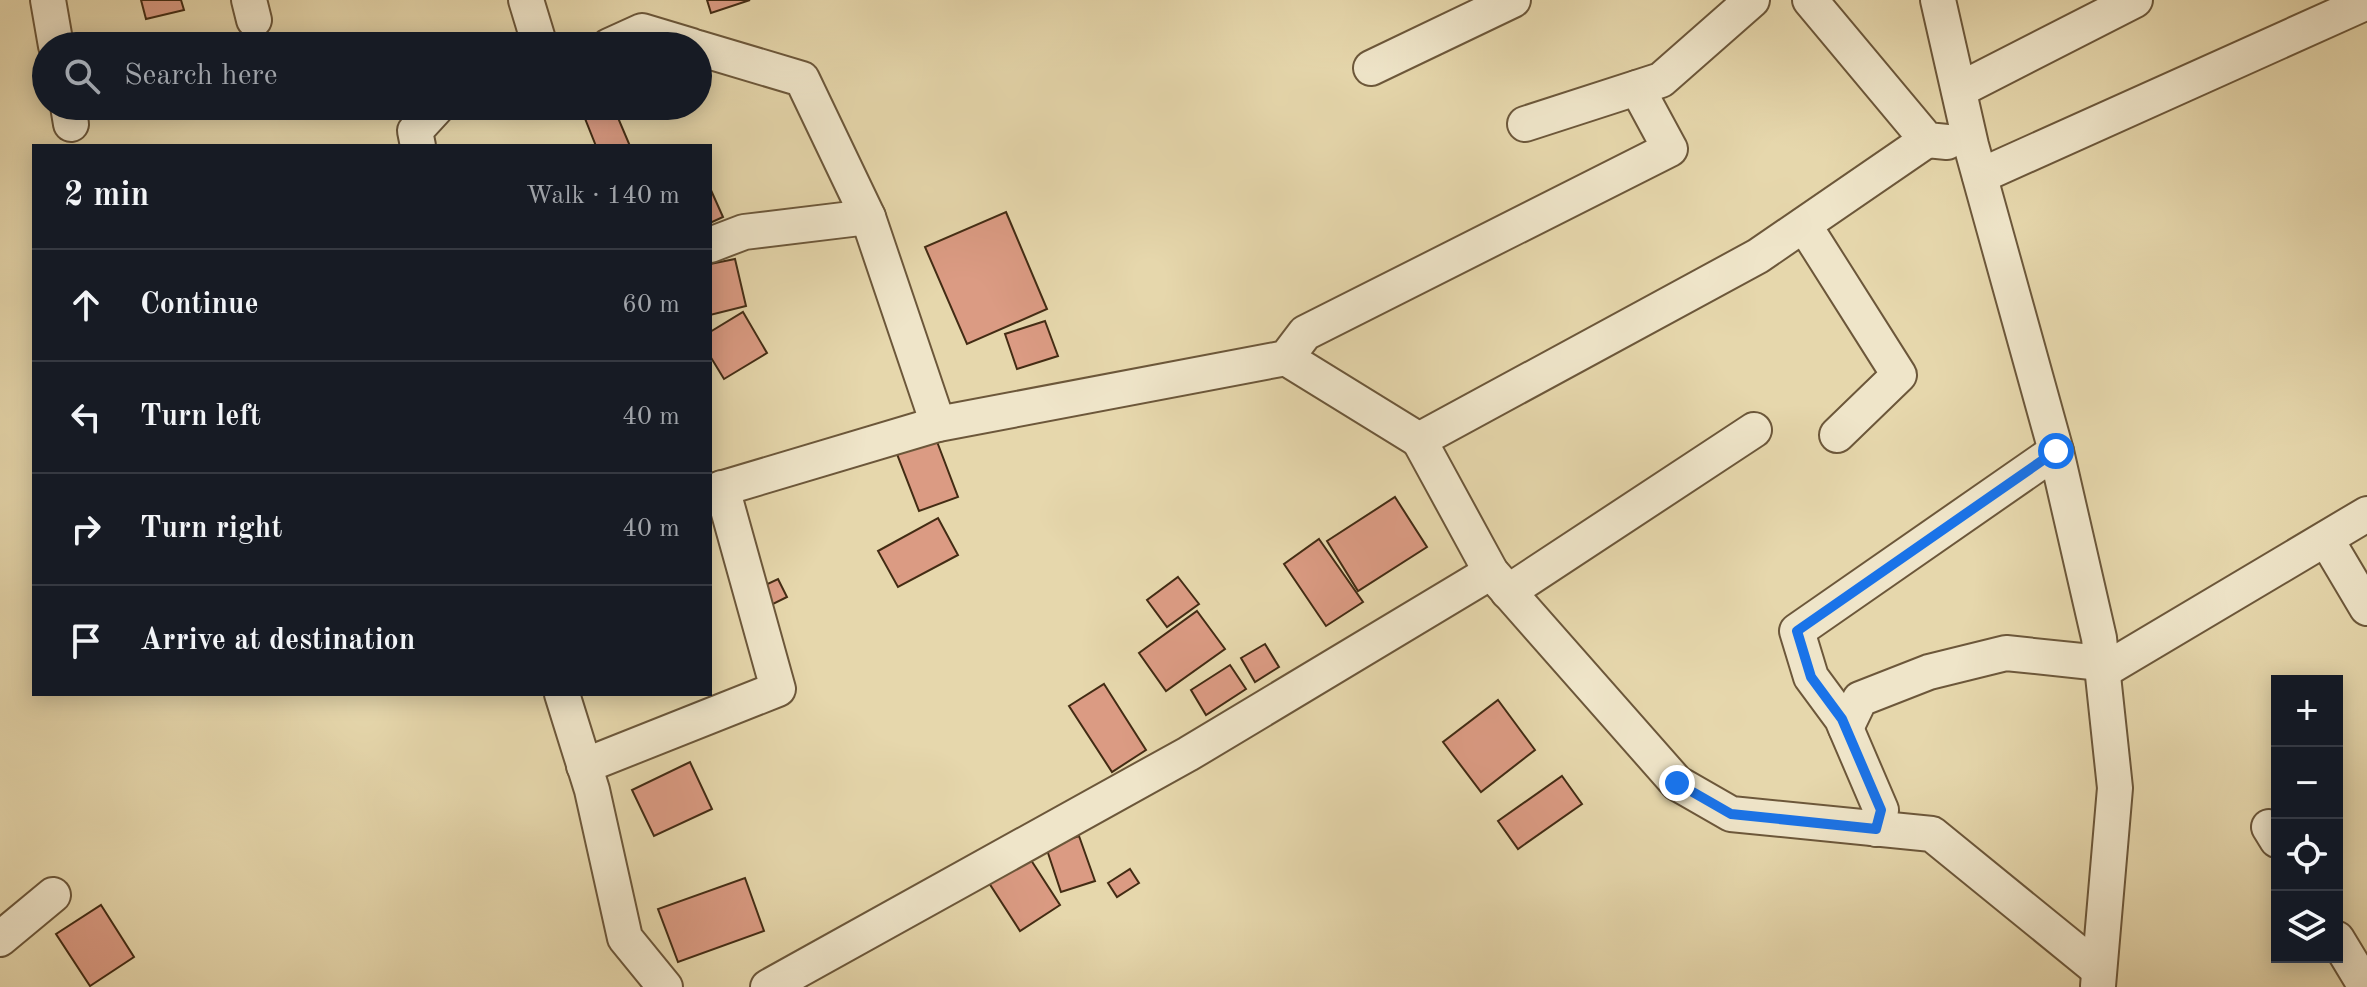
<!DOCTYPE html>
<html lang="en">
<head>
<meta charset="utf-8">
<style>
  :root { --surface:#171b24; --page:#242831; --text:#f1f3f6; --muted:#9ea1a6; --line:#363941 }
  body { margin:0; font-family:"Old Standard TT",serif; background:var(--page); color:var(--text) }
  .controls { position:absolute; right:24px; bottom:24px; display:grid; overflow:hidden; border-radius:0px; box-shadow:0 4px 20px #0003 }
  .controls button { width:72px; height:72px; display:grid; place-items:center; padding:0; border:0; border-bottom:2px solid var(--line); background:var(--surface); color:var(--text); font:40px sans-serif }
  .stop { position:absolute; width:24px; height:24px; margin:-18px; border:6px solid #1a73e8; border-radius:50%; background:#fff }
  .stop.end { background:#1a73e8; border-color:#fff; box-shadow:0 2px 8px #0008 }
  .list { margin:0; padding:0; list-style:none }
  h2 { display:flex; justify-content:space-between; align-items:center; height:104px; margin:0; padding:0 32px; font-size:34px }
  h2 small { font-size:26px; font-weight:400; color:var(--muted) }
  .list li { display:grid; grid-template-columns:52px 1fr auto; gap:24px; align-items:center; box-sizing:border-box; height:112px; padding:0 32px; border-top:2px solid var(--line) }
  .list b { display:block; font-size:30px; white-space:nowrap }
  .list em { font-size:26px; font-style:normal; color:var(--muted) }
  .icon { flex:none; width:44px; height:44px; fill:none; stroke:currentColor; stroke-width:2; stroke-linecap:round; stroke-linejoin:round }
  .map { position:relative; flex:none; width:2367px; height:987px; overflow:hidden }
  .search { position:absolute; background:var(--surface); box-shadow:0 4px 20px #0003; left:32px; top:32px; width:680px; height:88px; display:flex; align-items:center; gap:20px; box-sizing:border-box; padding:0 28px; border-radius:44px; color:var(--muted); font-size:30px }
  .panel { position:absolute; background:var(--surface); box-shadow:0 4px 20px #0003; left:32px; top:144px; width:680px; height:552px; border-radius:0px }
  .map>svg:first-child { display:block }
  .building { fill:#db9b83; stroke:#432c14; stroke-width:2 }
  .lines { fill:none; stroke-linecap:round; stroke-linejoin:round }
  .minor-casing { stroke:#6c573a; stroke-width:38 }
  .minor { stroke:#efe5c9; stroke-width:34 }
  .route { stroke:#1a73e8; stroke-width:10 }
</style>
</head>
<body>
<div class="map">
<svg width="2367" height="987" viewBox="0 0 2367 987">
  <rect width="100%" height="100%" fill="#e6d7ac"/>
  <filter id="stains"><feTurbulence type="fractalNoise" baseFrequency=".0025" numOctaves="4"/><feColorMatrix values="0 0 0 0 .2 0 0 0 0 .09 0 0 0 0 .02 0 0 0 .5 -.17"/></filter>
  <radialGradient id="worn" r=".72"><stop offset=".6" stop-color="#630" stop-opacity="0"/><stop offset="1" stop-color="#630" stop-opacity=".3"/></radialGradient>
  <!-- building -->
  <g class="building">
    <polygon points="141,0 181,0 184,10 146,19"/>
    <polygon points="707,0 750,0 711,13"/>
    <polygon points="580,106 613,106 630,146 596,146"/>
    <polygon points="710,188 723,217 710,223"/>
    <polygon points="1006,212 1047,309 967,344 925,247"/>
    <polygon points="735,259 746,306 710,315 710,264"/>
    <polygon points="743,312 767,353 724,379 710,356 710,332"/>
    <polygon points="1045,321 1058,356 1017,369 1005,334"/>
    <polygon points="936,439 958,497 919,511 897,454"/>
    <polygon points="1395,497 1427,547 1358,591 1327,541"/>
    <polygon points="938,518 958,555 898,587 878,551"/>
    <polygon points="1319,539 1363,602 1326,626 1284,564"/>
    <polygon points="1178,577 1199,604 1167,627 1147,600"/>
    <polygon points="778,579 787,597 769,606 761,587"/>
    <polygon points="1197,611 1225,649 1166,691 1139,653"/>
    <polygon points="1265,644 1279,667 1255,682 1241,658"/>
    <polygon points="1230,665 1246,689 1206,715 1191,690"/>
    <polygon points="1104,684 1146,750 1112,772 1069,706"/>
    <polygon points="1498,700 1535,750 1481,792 1443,742"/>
    <polygon points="690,762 712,809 654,836 632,790"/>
    <polygon points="1562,776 1582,804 1518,849 1498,821"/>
    <polygon points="1079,836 1095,881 1061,892 1046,847"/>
    <polygon points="1029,857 1060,905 1020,931 989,883"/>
    <polygon points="1130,869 1139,883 1117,897 1108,883"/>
    <polygon points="745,878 764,931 678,962 658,909"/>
    <polygon points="101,905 134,957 90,986 56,934"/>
  </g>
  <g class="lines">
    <!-- minor casing -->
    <g class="minor-casing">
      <g id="minor">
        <polyline points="48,0 56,46"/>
        <polyline points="249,0 254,20"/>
        <polyline points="526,0 540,46"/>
        <polyline points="1810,0 1927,140 1947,142"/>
        <polyline points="1938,0 1971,145 2056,451 2099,638 2115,788 2098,986"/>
        <polyline points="609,46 642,31 692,46"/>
        <polyline points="698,48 802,79 868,217 938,424"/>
        <polyline points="1371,68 1513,0"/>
        <polyline points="1959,90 2135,0"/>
        <polyline points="68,106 71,124"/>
        <polyline points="1525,124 1661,80 1752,0"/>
        <polyline points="1927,140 1758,256 1419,440 1491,572 1677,783 1731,814 1932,834 2099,970"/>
        <polyline points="418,146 415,131 438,106"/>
        <polyline points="1980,176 2367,2"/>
        <polyline points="1804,225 1899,375 1837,435"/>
        <polyline points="710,245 744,232 868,217"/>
        <polyline points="1286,358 1419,440"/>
        <polyline points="710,492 938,424 1286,358 1305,333 1670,149 1637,88"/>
        <polyline points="2326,539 2367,608"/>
        <polyline points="1508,592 1754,430"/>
        <polyline points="2103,671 2367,514"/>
        <polyline points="562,694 592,790 625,938 665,987"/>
        <polyline points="1846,728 1860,699 1929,672 2006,653 2101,663"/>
        <polyline points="584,766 778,689 722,488"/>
        <polyline points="2269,827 2277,840"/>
        <polyline points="1876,829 1881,810 1842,719 1811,677 1797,631 2056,451"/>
        <polyline points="0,939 53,895"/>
        <polyline points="2337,939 2366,987"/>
        <polyline points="768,987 1188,754 1491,572"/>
      </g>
    </g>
    <!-- minor -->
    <use href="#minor" class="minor"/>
  </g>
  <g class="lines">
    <!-- route -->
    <polyline class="route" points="1677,783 1731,814 1876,829 1881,810 1842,719 1811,677 1797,631 2056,451"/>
  </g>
  <rect width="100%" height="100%" filter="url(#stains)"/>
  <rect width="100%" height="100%" fill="url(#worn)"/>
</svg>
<div class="controls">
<button>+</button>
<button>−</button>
<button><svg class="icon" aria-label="locate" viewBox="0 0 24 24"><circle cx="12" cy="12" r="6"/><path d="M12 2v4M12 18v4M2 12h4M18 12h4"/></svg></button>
<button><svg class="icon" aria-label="layers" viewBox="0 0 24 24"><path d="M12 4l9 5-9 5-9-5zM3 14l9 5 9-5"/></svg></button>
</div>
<div class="stop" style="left:2056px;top:451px"></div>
<div class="stop end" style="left:1677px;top:783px"></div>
<div class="search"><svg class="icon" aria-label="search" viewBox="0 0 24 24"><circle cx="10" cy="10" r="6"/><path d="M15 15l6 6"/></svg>Search here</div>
<section class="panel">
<h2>2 min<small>Walk · 140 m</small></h2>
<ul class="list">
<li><svg class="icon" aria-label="ahead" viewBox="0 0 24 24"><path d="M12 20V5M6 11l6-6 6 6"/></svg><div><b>Continue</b></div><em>60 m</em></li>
<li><svg class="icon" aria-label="left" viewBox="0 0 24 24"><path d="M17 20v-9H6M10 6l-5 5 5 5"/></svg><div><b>Turn left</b></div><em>40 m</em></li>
<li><svg class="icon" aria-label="right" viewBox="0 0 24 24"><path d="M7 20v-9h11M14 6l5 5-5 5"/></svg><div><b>Turn right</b></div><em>40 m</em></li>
<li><svg class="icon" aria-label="arrive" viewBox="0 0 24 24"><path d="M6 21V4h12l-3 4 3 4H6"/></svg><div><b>Arrive at destination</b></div></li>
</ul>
</section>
</div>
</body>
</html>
